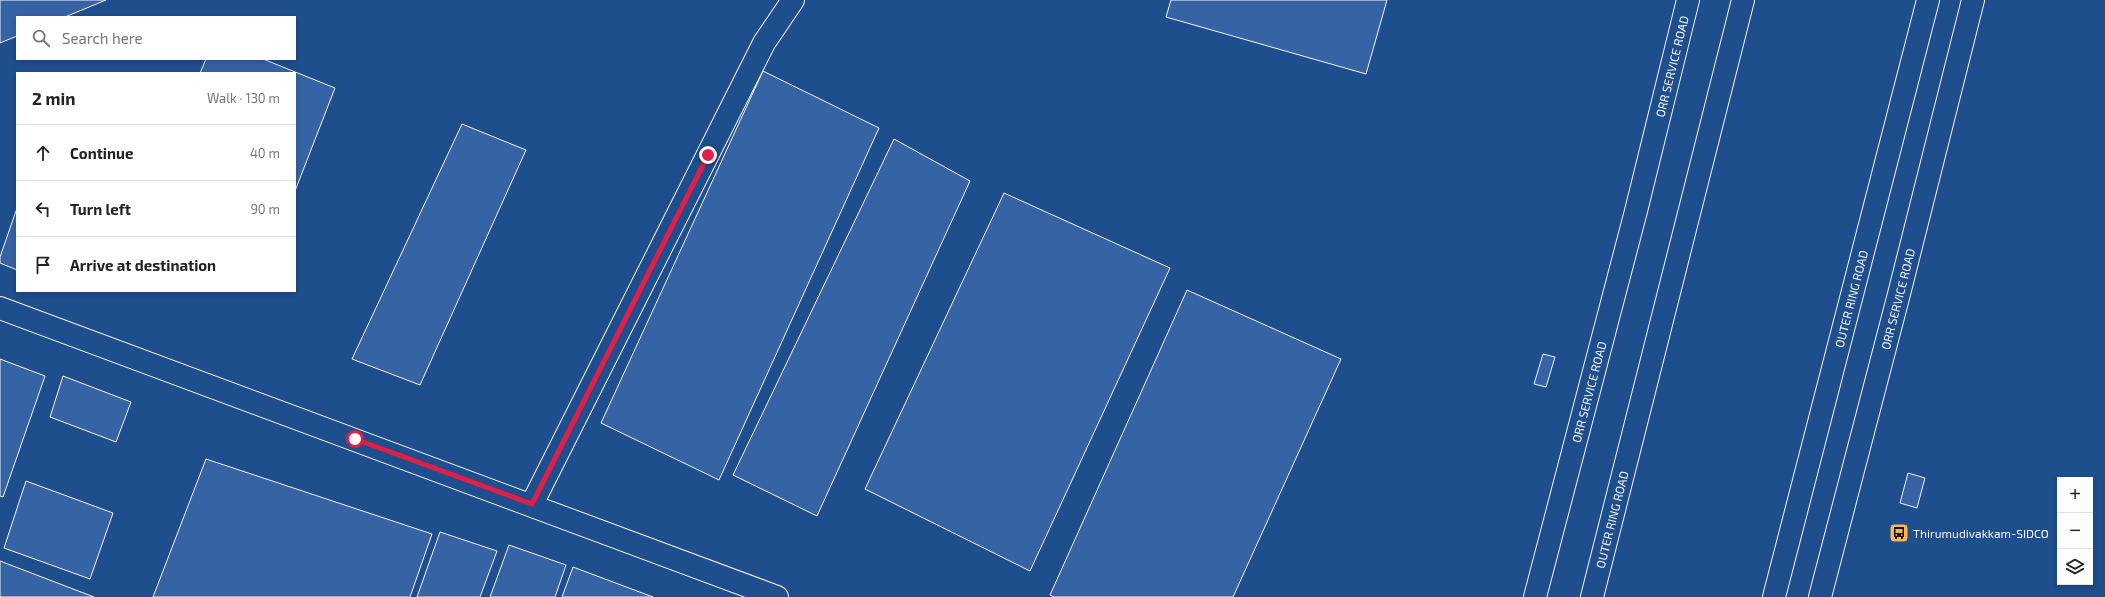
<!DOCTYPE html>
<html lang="en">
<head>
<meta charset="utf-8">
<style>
  :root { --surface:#fff; --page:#f6f6f6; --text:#222; --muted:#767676; --line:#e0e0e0 }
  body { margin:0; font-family:"Exo 2",sans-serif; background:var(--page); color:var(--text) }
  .controls { position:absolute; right:12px; bottom:12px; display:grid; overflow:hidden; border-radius:0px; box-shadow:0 2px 6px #0003 }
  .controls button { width:36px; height:36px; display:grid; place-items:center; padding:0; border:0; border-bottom:1px solid var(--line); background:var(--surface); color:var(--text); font:20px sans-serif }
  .stop { position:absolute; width:12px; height:12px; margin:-9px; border:3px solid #e11d48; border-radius:50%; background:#fff }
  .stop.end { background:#e11d48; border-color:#fff; box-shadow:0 1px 4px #0008 }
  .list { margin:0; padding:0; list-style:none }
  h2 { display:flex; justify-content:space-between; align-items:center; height:52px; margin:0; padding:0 16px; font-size:17px }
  h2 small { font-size:13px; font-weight:400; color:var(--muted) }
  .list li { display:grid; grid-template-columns:26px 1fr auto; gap:12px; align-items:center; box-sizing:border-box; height:56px; padding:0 16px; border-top:1px solid var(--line) }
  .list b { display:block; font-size:15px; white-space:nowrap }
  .list em { font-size:13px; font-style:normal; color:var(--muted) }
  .icon { flex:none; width:22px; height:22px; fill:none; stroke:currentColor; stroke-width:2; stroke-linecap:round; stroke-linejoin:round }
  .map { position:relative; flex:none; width:2105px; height:597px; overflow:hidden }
  .search { position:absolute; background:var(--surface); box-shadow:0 2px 6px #0003; left:16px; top:16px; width:280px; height:44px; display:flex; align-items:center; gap:10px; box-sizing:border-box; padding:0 14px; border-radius:0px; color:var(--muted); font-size:15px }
  .panel { position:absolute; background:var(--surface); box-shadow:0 2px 6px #0003; left:16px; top:72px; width:280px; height:220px; border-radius:0px }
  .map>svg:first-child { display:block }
  .building { fill:#3563a3; stroke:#f2f6ff }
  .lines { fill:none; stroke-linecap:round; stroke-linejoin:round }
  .minor-casing { stroke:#f2f6ff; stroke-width:24 }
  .primary-casing { stroke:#f2f6ff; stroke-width:24 }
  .motorway-casing { stroke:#f2f6ff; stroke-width:24 }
  .minor { stroke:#1f4e8c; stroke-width:22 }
  .primary { stroke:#1f4e8c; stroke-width:22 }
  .motorway { stroke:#1f4e8c; stroke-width:22 }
  .route { stroke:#e11d48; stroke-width:5 }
  .labels { text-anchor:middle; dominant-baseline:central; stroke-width:3; stroke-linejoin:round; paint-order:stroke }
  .street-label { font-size:12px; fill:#f2f6ff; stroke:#1f4e8c }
  .poi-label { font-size:12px; fill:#f2f6ff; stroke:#1f4e8c; text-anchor:start }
</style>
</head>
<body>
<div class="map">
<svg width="2105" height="597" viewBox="0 0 2105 597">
  <rect width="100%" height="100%" fill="#1f4e8c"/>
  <!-- building -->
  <g class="building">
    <polygon points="0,0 106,0 65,17 17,17 17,36 0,43"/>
    <polygon points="1171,0 1387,0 1366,74 1166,17"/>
    <polygon points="206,59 263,59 335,88 295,191 295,73 200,73"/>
    <polygon points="763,71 879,128 719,480 601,423"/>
    <polygon points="462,124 526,150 420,385 352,359"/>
    <polygon points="894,139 970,181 817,516 733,475"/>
    <polygon points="1004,193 1170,268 1030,571 865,489"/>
    <polygon points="17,208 17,270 0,263 0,257"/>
    <polygon points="1187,290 1341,359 1233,597 1054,597 1050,595"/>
    <polygon points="1543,354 1555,357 1546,387 1534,384"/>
    <polygon points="0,359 45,376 3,497 0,496"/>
    <polygon points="63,376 131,402 116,442 50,417"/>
    <polygon points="206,459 432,534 410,597 153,597"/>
    <polygon points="1908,473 1925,478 1917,508 1900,503"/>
    <polygon points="26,481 113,513 90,579 4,548"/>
    <polygon points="440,532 497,551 480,597 417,597"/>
    <polygon points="509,545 566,565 555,597 490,597"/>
    <polygon points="0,561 94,597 0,597"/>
    <polygon points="573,567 653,597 562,597"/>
  </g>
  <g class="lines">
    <!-- minor casing -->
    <g class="minor-casing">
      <g id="minor">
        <polyline points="0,308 777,597"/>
        <polyline points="532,504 764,43 793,0"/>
      </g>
    </g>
    <!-- primary casing -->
    <g class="primary-casing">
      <g id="primary">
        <path id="s1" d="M1535 597 1636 211 1688 0"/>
        <path id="s2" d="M1820 597 1899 294 1973 0"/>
      </g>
    </g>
    <!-- motorway casing -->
    <g class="motorway-casing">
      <g id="motorway">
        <path id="s3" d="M1592 597 1743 0"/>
        <path id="s4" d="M1774 597 1928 0"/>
      </g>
    </g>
    <!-- minor -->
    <use href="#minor" class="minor"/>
    <!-- primary -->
    <use href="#primary" class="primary"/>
    <!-- motorway -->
    <use href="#motorway" class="motorway"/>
  </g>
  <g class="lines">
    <!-- route -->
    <polyline class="route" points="355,439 532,504 708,155"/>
  </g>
  <!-- icons -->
  <defs>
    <g id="bus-square" transform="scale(1)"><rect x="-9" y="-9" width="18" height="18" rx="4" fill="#ffb74d" stroke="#1f4e8c"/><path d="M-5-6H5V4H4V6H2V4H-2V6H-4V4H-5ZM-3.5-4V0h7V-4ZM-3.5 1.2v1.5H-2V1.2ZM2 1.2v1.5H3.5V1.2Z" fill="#111"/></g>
  </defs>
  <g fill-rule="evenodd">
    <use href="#bus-square" x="1899" y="533"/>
  </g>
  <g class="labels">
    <!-- street labels -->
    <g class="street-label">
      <text stroke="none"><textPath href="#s1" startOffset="548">ORR SERVICE ROAD</textPath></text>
      <text stroke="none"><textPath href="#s4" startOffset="308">OUTER RING ROAD</textPath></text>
      <text stroke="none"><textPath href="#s2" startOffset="308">ORR SERVICE ROAD</textPath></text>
      <text stroke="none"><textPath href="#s1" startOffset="212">ORR SERVICE ROAD</textPath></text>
      <text stroke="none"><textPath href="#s3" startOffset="80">OUTER RING ROAD</textPath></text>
    </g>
    <!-- poi labels -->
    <g class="poi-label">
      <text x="1913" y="533">Thirumudivakkam-SIDCO</text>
    </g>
  </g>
</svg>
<div class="controls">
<button>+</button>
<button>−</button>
<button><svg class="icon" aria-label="layers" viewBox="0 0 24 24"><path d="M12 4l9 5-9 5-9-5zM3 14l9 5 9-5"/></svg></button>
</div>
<div class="stop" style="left:355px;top:439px"></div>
<div class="stop end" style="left:708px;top:155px"></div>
<div class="search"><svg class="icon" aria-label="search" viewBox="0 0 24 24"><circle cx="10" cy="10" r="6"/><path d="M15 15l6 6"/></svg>Search here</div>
<section class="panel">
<h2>2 min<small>Walk · 130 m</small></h2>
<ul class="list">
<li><svg class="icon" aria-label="ahead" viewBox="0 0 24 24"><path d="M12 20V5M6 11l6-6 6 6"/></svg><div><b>Continue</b></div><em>40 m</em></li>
<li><svg class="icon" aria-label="left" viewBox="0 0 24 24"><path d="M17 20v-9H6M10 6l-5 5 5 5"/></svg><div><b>Turn left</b></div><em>90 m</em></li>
<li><svg class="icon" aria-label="arrive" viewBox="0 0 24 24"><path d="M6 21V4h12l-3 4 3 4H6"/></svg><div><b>Arrive at destination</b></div></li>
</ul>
</section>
</div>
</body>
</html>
